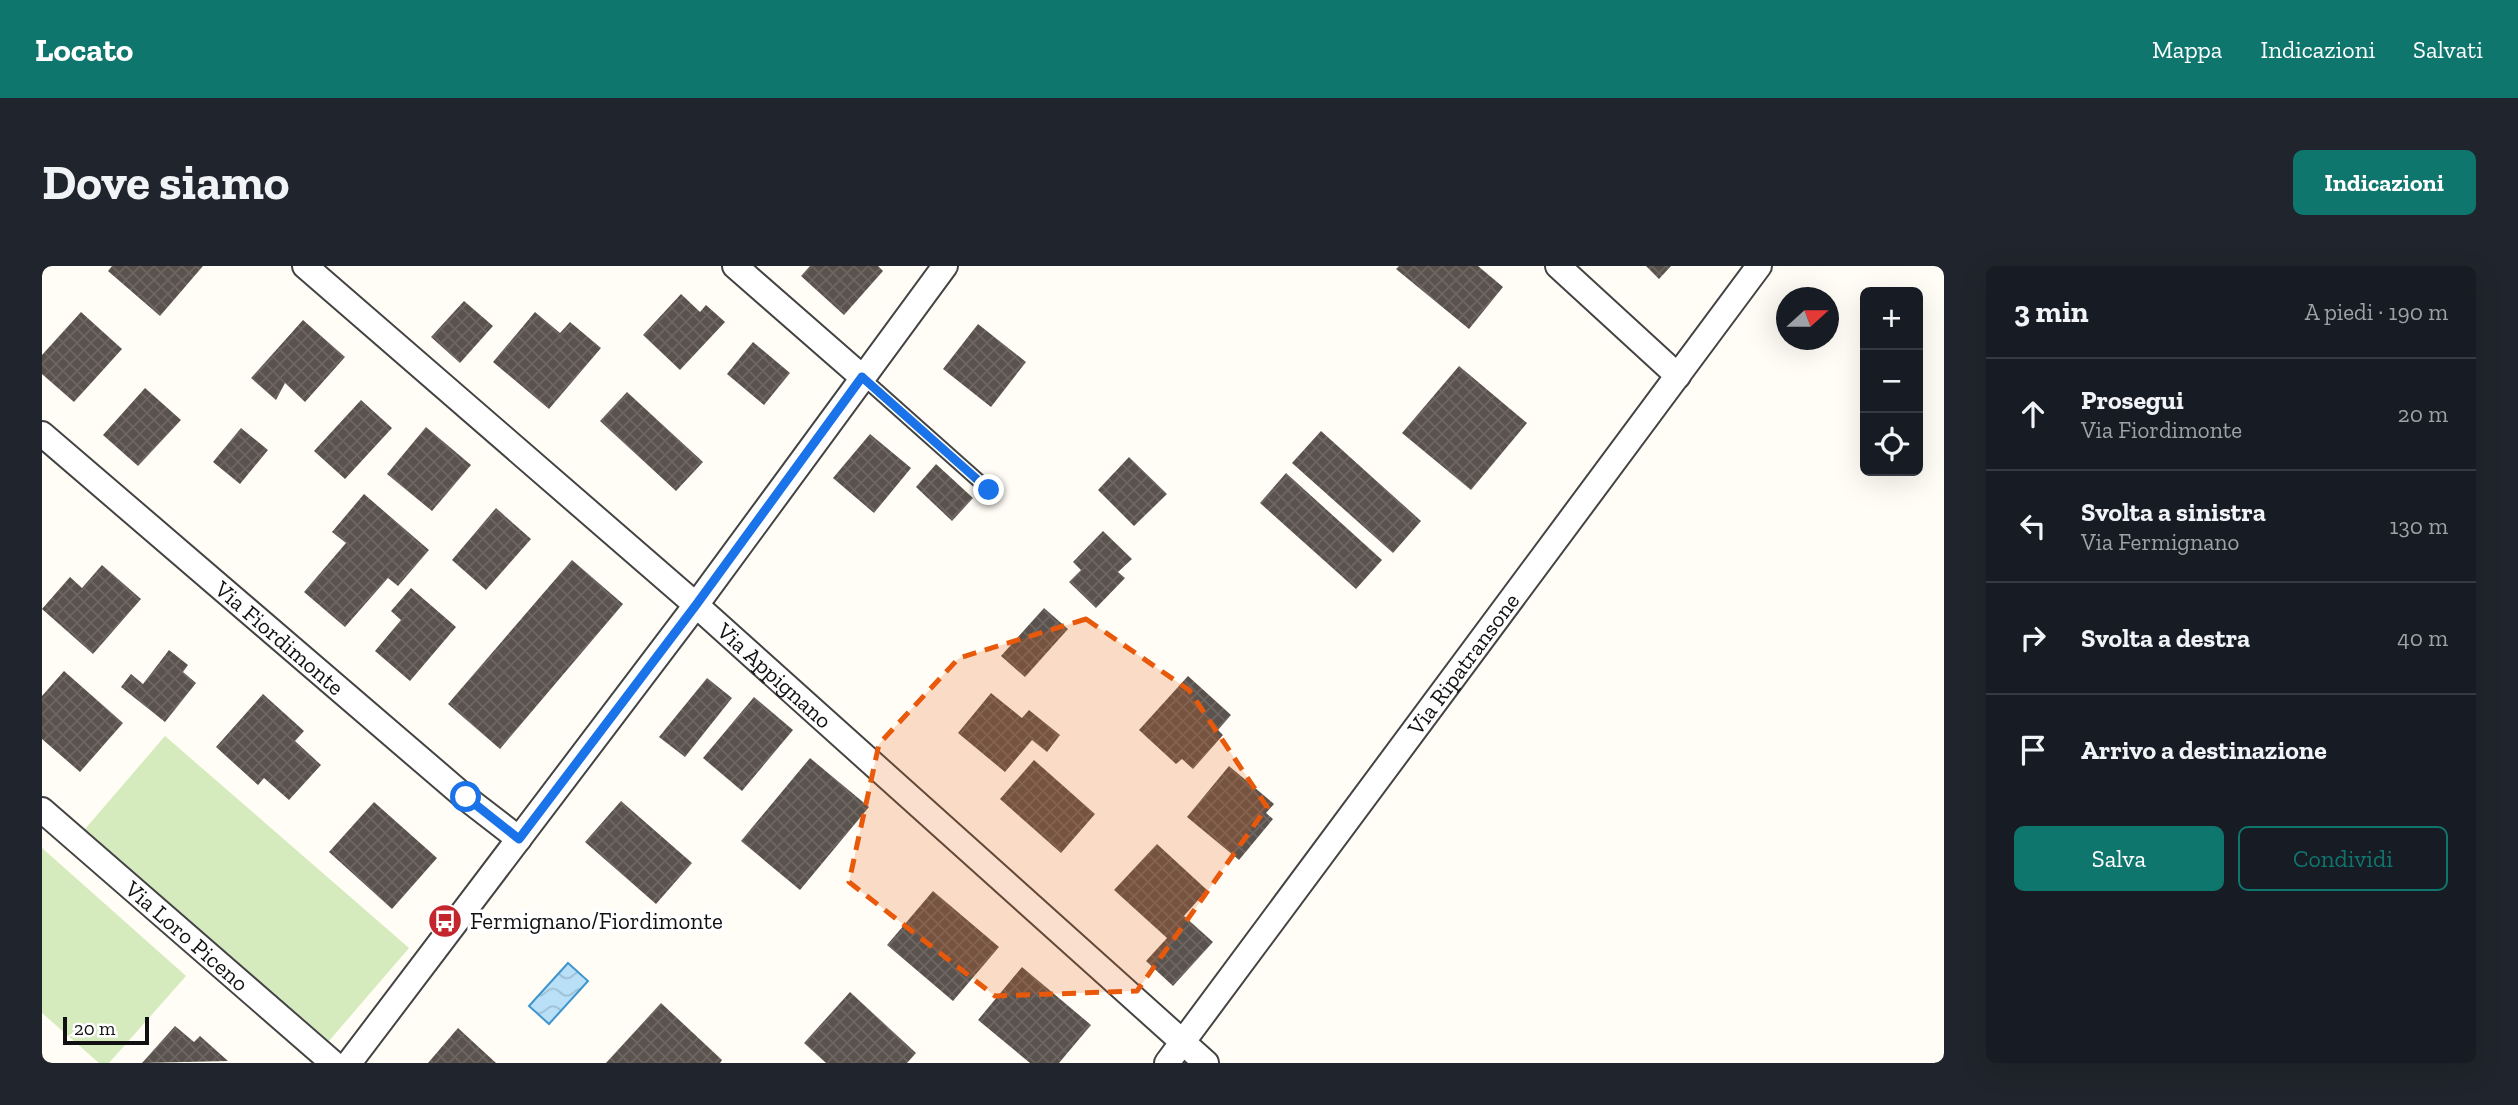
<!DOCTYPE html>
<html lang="it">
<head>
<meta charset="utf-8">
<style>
  :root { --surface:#171b24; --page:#20242c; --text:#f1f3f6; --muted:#9ea1a6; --line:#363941; --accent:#0f766e }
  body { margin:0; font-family:"Zilla Slab",serif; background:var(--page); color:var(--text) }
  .controls { position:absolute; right:21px; top:21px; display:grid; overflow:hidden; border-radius:10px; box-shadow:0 7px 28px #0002 }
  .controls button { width:63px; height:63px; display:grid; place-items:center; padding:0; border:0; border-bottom:2px solid var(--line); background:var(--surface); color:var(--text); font:35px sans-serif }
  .compass { position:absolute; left:1734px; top:21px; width:63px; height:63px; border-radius:50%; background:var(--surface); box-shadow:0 7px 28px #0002; rotate:69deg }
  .scale { position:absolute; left:21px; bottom:18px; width:86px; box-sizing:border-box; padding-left:7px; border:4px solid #111; border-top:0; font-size:19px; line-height:24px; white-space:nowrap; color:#111; -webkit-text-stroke:5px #fff; paint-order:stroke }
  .stop { position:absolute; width:21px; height:21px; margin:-16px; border:5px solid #1a73e8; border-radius:50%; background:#fff }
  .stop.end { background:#1a73e8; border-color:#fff; box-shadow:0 2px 7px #0008 }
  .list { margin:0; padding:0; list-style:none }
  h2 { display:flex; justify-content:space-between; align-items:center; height:91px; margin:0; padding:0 28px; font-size:30px }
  h2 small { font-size:23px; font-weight:400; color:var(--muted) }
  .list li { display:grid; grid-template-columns:46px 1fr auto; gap:21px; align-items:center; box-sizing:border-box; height:112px; padding:0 28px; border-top:2px solid var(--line) }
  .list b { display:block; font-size:26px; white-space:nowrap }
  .list p { margin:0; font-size:23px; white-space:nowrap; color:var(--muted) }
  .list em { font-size:23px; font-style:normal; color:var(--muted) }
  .actions { display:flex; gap:14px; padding:21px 28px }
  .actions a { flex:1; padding:16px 0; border:2px solid var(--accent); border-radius:10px; text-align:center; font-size:24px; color:var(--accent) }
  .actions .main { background:var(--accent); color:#fff }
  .icon { flex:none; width:38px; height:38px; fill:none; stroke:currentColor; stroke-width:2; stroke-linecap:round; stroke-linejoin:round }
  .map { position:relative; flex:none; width:1902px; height:797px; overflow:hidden; border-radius:10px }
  header { display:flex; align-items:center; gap:42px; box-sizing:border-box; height:98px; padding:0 35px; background:var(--accent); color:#fff }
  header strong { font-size:33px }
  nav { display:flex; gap:38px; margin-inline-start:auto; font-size:24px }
  .intro { display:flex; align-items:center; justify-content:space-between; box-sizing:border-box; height:168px; padding:0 42px }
  h1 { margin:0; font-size:49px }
  .button { padding:18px 32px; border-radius:10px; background:var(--accent); color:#fff; font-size:24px; font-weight:700 }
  main { display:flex; gap:42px; padding:0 42px }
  aside { flex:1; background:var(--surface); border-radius:10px; box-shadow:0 7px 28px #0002 }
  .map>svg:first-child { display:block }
  .grass { fill:#d5ebbd }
  .water { fill:url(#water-waves); stroke:#3f96cf; stroke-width:2 }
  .building { fill:url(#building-cross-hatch) }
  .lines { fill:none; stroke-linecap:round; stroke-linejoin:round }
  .service-casing { stroke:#444; stroke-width:16 }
  .minor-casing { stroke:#444; stroke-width:28 }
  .service { stroke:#fff; stroke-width:12 }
  .minor { stroke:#fff; stroke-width:24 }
  .route { stroke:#1a73e8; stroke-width:9 }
  .marked { fill:#e8590c; fill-opacity:0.2; stroke:#e8590c; stroke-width:5; stroke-dasharray:14 9; stroke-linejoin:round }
  .labels { text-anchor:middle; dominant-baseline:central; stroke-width:7; stroke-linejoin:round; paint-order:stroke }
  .street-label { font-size:23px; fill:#111; stroke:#fff }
  .poi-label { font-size:23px; fill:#111; stroke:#fff; text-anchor:start }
</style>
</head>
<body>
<header>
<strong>Locato</strong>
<nav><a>Mappa</a><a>Indicazioni</a><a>Salvati</a></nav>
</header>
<div class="intro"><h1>Dove siamo</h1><a class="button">Indicazioni</a></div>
<main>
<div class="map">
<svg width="1902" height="797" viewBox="0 0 1902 797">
  <defs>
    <pattern id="water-waves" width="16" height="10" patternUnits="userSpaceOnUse" patternTransform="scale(1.75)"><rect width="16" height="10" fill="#b9e0f7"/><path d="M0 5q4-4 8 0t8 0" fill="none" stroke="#9ebfd3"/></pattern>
    <pattern id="building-cross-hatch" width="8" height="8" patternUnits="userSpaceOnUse" patternTransform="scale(1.75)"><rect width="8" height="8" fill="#5a524d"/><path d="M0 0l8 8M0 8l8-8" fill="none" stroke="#6d6662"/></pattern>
  </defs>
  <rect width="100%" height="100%" fill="#fffdf5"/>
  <!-- grass -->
  <g class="grass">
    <polygon points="123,470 367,682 287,775 43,563"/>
    <polygon points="0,582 144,710 67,797 57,797 0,747"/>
  </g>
  <!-- water -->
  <polygon class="water" points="526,697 546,715 507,758 487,740"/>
  <!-- building -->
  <g class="building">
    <polygon points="70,0 161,0 118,50 66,5"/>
    <polygon points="768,0 836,0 841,5 802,49 759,10"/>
    <polygon points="1357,0 1436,0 1461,21 1427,63 1354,3"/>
    <polygon points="1604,0 1629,0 1617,13"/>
    <polygon points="639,28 658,46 664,39 683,56 638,104 601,69"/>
    <polygon points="422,35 451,60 418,97 389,71"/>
    <polygon points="39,46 80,83 32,136 0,108 0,89"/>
    <polygon points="493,46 518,67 528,56 559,82 507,143 451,96"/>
    <polygon points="261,54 303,91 263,136 243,117 234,134 209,112"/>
    <polygon points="936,58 984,96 949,141 901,103"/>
    <polygon points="711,76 748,107 722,139 685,108"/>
    <polygon points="1417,100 1485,157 1429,224 1360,167"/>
    <polygon points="103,122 139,154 96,200 61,169"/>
    <polygon points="585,126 661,196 634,225 558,155"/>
    <polygon points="319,134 350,162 303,213 272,185"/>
    <polygon points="384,161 429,199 390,245 345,208"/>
    <polygon points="199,162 226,184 198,218 171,196"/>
    <polygon points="1279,165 1379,255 1351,287 1250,197"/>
    <polygon points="828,168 869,202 832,247 791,212"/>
    <polygon points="1087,191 1125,228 1092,260 1056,224"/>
    <polygon points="894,198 931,232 910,255 874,221"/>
    <polygon points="1244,207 1340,294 1314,323 1218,237"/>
    <polygon points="322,228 387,284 356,320 346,312 303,361 262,326 304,277 290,266"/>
    <polygon points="454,242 489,273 444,324 410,294"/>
    <polygon points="1061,265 1090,293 1076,306 1083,312 1054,342 1027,316 1039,304 1031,296"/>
    <polygon points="530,294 581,338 458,483 406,438"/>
    <polygon points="60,299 99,333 51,388 0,343 28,311 40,322"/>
    <polygon points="369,322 414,361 368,415 333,385 359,354 349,345"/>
    <polygon points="1002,342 1026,363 983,411 959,390"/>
    <polygon points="127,384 146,399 141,406 154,417 123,456 79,421 89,408 101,418"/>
    <polygon points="22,405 81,457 38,506 0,473 0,430"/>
    <polygon points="1146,410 1189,449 1176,464 1181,469 1151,503 1140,493 1134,498 1097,464"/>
    <polygon points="665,412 690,432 643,491 617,471"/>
    <polygon points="949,427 980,452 987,444 1018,469 1005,486 990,474 963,506 916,467"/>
    <polygon points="221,428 262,465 253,475 279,499 247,534 222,512 216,519 174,481"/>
    <polygon points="712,431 751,464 700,525 661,492"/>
    <polygon points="768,492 827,541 758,624 699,575"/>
    <polygon points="992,494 1053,548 1019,587 958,533"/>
    <polygon points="1187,500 1232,538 1224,547 1231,553 1197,594 1145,551"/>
    <polygon points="579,535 650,597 614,638 543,576"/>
    <polygon points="332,536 395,592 350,643 287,586"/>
    <polygon points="1115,578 1165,624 1142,650 1171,676 1131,720 1104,695 1125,672 1072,624"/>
    <polygon points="891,625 957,681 911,735 845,679"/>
    <polygon points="980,701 1049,759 1017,797 988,797 936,754"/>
    <polygon points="808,726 874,787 865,797 784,797 762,777"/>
    <polygon points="619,737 680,794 678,797 564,797"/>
    <polygon points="133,760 152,776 158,770 186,795 100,797"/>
    <polygon points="416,762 454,797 386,797"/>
  </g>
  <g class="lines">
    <!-- service casing -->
    <g class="service-casing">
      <polyline id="service" points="820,111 947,224"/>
    </g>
    <!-- minor casing -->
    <g class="minor-casing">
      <g id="minor">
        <path id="s1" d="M263 0 654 339 1164 797"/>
        <polyline points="693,0 820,111"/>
        <polyline points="1516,0 1636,110"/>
        <path id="s2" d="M0 168 424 532 477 573"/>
        <path id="s3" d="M0 544 291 797"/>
        <polyline points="307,797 654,339 903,0"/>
        <path id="s4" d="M1125 797 1717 0"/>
      </g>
    </g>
    <!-- service -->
    <use href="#service" class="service"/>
    <!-- minor -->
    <use href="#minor" class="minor"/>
  </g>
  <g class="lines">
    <!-- route -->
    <polyline class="route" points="424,531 477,573 654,339 820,111 947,224"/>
  </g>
  <!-- marked area -->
  <path class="marked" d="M1044 353 1147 424 1225 541 1095 725 953 730 807 616 837 478 917 392Z"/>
  <!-- icons -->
  <defs>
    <g id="bus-disc" transform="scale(1.75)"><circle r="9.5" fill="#c4262e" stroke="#fff"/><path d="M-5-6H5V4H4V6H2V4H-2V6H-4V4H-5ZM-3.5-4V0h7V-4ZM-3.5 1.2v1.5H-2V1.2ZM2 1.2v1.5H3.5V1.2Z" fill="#fff"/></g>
  </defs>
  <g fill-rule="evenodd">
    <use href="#bus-disc" x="403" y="655"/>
  </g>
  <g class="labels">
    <!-- street labels -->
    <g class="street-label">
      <text stroke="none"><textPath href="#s2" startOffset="313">Via Fiordimonte</textPath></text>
      <text stroke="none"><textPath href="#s4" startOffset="497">Via Ripatransone</textPath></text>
      <text stroke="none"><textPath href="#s1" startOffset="623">Via Appignano</textPath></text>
      <text stroke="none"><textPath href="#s3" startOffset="192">Via Loro Piceno</textPath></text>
    </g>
    <!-- poi labels -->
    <g class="poi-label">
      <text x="428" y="655">Fermignano/Fiordimonte</text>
    </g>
  </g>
</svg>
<div class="controls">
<button>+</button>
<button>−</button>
<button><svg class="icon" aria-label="locate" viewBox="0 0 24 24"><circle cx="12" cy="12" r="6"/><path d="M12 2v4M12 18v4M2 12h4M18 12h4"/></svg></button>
</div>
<svg class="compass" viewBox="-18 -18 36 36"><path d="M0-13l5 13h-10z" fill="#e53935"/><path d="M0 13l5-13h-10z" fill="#9ea1a6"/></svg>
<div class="scale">20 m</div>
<div class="stop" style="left:424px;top:531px"></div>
<div class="stop end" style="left:947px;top:224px"></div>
</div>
<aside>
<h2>3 min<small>A piedi · 190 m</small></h2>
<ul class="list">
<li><svg class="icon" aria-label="ahead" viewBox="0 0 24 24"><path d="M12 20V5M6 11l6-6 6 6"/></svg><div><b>Prosegui</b><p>Via Fiordimonte</p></div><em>20 m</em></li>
<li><svg class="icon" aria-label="left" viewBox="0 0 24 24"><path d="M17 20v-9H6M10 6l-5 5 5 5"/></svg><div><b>Svolta a sinistra</b><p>Via Fermignano</p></div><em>130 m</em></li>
<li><svg class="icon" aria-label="right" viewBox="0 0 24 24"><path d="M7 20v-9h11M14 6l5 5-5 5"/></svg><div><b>Svolta a destra</b></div><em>40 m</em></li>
<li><svg class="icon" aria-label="arrive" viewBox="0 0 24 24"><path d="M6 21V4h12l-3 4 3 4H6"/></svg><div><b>Arrivo a destinazione</b></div></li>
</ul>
<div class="actions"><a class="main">Salva</a><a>Condividi</a></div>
</aside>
</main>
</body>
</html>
